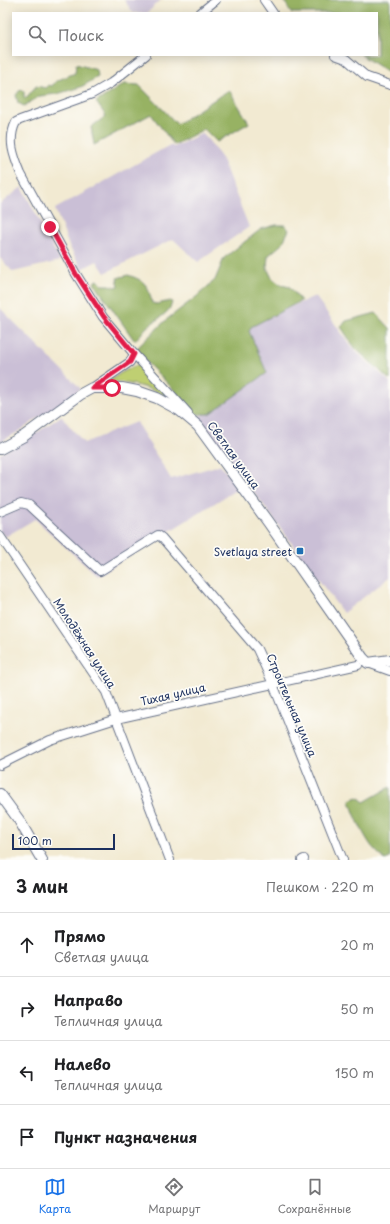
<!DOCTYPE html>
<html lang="ru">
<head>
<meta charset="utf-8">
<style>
  :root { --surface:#fff; --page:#f6f6f6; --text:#202124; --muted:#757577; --line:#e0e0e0; --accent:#1a73e8 }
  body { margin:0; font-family:"Playpen Sans",sans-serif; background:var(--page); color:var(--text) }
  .scale { position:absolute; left:12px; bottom:10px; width:103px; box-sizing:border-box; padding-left:4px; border:2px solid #1b2f5e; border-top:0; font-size:11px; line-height:14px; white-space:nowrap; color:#1b2f5e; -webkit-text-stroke:3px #fdfcf7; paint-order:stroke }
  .stop { position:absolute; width:12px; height:12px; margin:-9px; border:3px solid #e11d48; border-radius:50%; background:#fff }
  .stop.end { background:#e11d48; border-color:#fff; box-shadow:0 1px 4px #0008 }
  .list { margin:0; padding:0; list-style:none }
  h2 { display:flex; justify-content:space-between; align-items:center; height:52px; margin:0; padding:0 16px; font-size:17px }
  h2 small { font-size:13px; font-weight:400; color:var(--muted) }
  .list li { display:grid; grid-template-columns:26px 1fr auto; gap:12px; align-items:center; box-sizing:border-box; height:64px; padding:0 16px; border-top:1px solid var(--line) }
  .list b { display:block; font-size:15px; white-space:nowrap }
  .list p { margin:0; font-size:13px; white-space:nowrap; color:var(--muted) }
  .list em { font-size:13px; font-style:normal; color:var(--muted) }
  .icon { flex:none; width:22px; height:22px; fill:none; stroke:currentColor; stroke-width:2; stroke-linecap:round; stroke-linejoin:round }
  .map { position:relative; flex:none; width:390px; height:860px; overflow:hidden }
  .search { position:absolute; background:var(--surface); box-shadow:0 2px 10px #0003; left:12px; right:12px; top:12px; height:44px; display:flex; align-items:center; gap:10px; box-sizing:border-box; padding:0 14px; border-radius:0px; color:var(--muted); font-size:15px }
  .sheet { height:308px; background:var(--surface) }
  nav { display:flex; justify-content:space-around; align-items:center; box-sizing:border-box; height:56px; border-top:1px solid var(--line); background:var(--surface); font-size:11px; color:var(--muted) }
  nav a { display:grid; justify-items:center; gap:2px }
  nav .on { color:var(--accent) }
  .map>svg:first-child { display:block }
  .industrial { fill:#cabfd6 }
  .green { fill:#bfcf72; stroke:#6d7f68 }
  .forest { fill:#97b264; stroke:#597061 }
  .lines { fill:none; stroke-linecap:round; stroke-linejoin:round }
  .minor-casing { stroke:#667087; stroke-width:10 }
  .tertiary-casing { stroke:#667087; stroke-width:12 }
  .minor { stroke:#fff; stroke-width:8 }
  .tertiary { stroke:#fff; stroke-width:10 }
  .route { stroke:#e11d48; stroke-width:5 }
  .poi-dot { fill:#1f6fb2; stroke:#fdfcf7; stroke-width:1.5 }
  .labels { text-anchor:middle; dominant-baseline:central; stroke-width:3.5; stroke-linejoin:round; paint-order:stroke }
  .street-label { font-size:11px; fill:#1b2f5e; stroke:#fdfcf7 }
  .poi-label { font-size:11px; fill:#1b2f5e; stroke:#fdfcf7; text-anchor:end }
</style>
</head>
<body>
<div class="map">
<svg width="390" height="860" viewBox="0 0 390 860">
  <rect width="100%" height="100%" fill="#fdfcf7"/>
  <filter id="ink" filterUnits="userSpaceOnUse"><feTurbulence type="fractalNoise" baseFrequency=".025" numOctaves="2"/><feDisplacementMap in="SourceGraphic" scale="8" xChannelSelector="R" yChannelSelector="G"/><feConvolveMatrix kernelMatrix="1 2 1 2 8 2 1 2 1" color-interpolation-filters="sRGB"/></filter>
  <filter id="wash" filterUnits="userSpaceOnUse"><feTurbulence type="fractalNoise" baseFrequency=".012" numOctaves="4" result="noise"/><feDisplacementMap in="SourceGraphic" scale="16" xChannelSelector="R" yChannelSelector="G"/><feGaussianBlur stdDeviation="0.9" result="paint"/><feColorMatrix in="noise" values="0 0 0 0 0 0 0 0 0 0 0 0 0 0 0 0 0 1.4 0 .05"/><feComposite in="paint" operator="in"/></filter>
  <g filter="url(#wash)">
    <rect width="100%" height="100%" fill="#f2ead2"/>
    <!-- industrial -->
    <g class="industrial">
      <polygon points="124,0 161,0 147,13 133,13"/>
      <polygon points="203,133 221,157 249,227 198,262 173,239 105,273 97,261 82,269 69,246 55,209 170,145 174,147"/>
      <polygon points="22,187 60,261 13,272 0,258 0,204"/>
      <polygon points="315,296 353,349 390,382 390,577 343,613 199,417 263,371 245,328"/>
      <polygon points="0,308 81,389 18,432 0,442"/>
      <polygon points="61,416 84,443 136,422 171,479 220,465 239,488 97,576 35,519 5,537 0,531 0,454 28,439"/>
    </g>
    <!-- green -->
    <path class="green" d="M139 364 172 400C155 388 131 383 109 381L121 373Z"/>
    <!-- forest -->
    <g class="forest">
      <polygon points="284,0 390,0 390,74 361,55 377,55 377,13 291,13"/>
      <polygon points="76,64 97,70 98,77 81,87 57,94 40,96 24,106 18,103 16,95 21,89 24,92 24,97 26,98 36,86 46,88 49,85 52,86 56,81 75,73"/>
      <polygon points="124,84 139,85 177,124 229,90 249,123 217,142 204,129 174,145 151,114 94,145 91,127 106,116 96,102"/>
      <path d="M276 225H285L289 230 282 244 268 256 267 268 272 278 281 285 290 287 301 301 251 327 249 331 267 373 209 414H196C186 405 178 394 168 384 158 373 146 363 137 352L138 347 166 320 196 297 215 280 224 258 261 229Z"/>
      <path d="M128 275C146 281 148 285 152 303L157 304 170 301 172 302C171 313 155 320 147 327 142 332 141 336 134 340L94 283 95 281 98 280 102 285H109L115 287 119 286 117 278Z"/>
      <polygon points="376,313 390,328 390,380 355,348 341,327 346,321"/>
      <path d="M390 787V858L385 860C382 856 377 853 374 849 366 841 352 811 350 800L358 797 364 802Z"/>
    </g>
  </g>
  <g filter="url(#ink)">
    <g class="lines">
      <!-- minor casing -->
      <g class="minor-casing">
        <g id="minor">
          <polyline points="264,0 273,13"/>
          <polyline points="200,13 216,0"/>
          <polyline points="335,55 346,59 367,77 390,85"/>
          <polyline points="134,354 188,413"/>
          <path d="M92 388 130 362 134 354 103 317 76 274 21 174C14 157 7 140 16 122L20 120 92 94 111 83 146 55"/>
          <polyline points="0,512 21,503 29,505 100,571 158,535 162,538 257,649 273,684 343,860"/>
          <polyline points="0,536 106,692 170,860"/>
          <polyline points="368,663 390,671"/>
          <polyline points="0,765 50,740 116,719 358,665"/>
          <polyline points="302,860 304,859"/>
        </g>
      </g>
      <!-- tertiary casing -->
      <g class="tertiary-casing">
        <g id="tertiary">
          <polyline points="0,449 24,436 81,394 92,388 122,388 137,391 157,398 179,410 198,426 268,522 363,658 368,663 390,660"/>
          <polyline points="0,794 19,820 42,860"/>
        </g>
      </g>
      <!-- minor -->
      <use href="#minor" class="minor"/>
      <!-- tertiary -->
      <use href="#tertiary" class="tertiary"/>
    </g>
  </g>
  <g class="lines" filter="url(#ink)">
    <!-- route -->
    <polyline class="route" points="50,227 76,274 104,317 134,354 130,362 92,388 112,388"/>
  </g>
  <!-- markers -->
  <rect class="poi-dot" x="296" y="547" width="8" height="8" rx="2"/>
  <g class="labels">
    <!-- street labels -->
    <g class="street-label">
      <text transform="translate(234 455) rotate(54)">Светлая улица</text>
      <text transform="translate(85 643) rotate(57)">Молодёжная улица</text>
      <text transform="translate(173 694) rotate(-13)">Тихая улица</text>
      <text transform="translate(292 705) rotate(67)">Строительная улица</text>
    </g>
    <!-- poi labels -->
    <g class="poi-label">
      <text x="292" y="551">Svetlaya street</text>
    </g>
  </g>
</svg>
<div class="scale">100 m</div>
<div class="stop" style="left:112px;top:388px"></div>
<div class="stop end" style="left:50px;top:227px"></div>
<div class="search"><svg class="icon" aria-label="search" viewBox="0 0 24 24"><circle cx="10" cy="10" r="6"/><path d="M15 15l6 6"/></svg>Поиск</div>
</div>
<section class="sheet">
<h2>3 мин<small>Пешком · 220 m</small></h2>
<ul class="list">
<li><svg class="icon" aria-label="ahead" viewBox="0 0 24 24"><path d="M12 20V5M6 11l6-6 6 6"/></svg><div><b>Прямо</b><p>Светлая улица</p></div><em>20 m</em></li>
<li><svg class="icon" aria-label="right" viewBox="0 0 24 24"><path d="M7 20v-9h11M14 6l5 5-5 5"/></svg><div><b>Направо</b><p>Тепличная улица</p></div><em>50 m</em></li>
<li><svg class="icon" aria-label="left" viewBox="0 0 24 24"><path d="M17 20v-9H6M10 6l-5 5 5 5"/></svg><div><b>Налево</b><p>Тепличная улица</p></div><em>150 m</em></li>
<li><svg class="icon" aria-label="arrive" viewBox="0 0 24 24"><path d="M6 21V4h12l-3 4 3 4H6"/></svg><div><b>Пункт назначения</b></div></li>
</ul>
</section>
<nav>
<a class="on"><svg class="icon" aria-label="map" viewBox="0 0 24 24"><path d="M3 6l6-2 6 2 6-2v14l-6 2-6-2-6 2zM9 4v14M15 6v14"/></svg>Карта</a>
<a><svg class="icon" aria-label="directions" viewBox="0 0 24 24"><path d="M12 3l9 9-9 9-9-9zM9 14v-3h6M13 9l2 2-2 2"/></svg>Маршрут</a>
<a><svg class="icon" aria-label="saved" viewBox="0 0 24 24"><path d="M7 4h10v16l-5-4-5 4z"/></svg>Сохранённые</a>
</nav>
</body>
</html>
